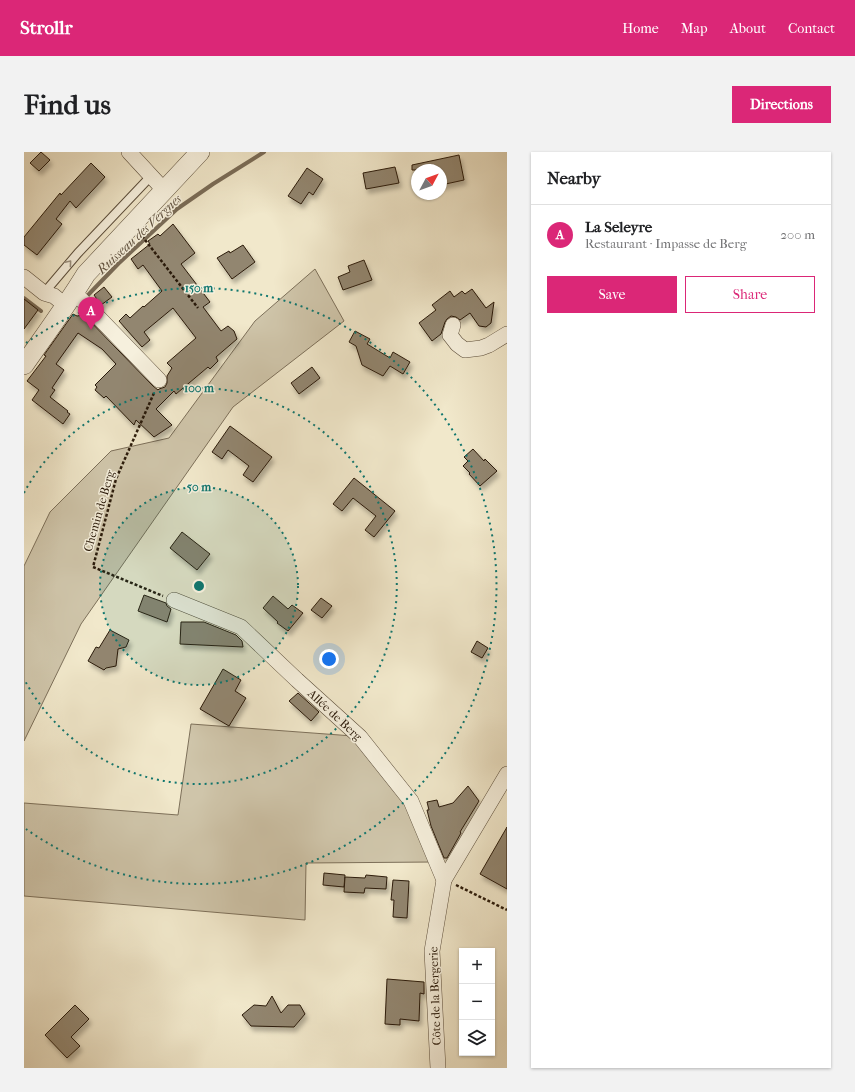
<!DOCTYPE html>
<html lang="en">
<head>
<meta charset="utf-8">
<style>
  :root { --surface:#fff; --page:#f2f2f2; --text:#202124; --muted:#757577; --line:#e0e0e0; --accent:#db2777 }
  body { margin:0; font-family:"IM FELL French Canon",serif; background:var(--page); color:var(--text) }
  .controls { position:absolute; right:12px; bottom:12px; display:grid; overflow:hidden; border-radius:0px; box-shadow:0 1px 3px #0004 }
  .controls button { width:36px; height:36px; display:grid; place-items:center; padding:0; border:0; border-bottom:1px solid var(--line); background:var(--surface); color:var(--text); font:20px sans-serif }
  .compass { position:absolute; left:387px; top:12px; width:36px; height:36px; border-radius:50%; background:var(--surface); box-shadow:0 1px 3px #0004; rotate:49deg }
  .you { position:absolute; left:305px; top:507px; width:14px; height:14px; margin:-10px; border:3px solid #fff; border-radius:50%; background:#1a73e8; box-shadow:0 0 0 6px #1a73e833 }
  .badge { display:grid; place-items:center; width:26px; height:26px; border-radius:50%; background:var(--accent); color:#fff; font-size:13px; font-weight:700 }
  .pin { position:absolute; translate:-50% -33px; filter:drop-shadow(0 1px 2px #0008) }
  .pin::after { content:''; position:absolute; top:21px; width:14px; height:12px; background:inherit; clip-path:polygon(0 0,100% 0,50% 100%) }
  .list { margin:0; padding:0; list-style:none }
  h2 { display:flex; justify-content:space-between; align-items:center; height:52px; margin:0; padding:0 16px; font-size:17px }
  h2 small { font-size:13px; font-weight:400; color:var(--muted) }
  .list li { display:grid; grid-template-columns:26px 1fr auto; gap:12px; align-items:center; box-sizing:border-box; height:60px; padding:0 16px; border-top:1px solid var(--line) }
  .list b { display:block; font-size:15px; white-space:nowrap }
  .list p { margin:0; font-size:13px; white-space:nowrap; color:var(--muted) }
  .list em { font-size:13px; font-style:normal; color:var(--muted) }
  .actions { display:flex; gap:8px; padding:12px 16px }
  .actions a { flex:1; padding:9px 0; border:1px solid var(--accent); border-radius:0px; text-align:center; font-size:14px; color:var(--accent) }
  .actions .main { background:var(--accent); color:#fff }
  .icon { flex:none; width:22px; height:22px; fill:none; stroke:currentColor; stroke-width:2; stroke-linecap:round; stroke-linejoin:round }
  .map { position:relative; flex:none; width:483px; height:916px; overflow:hidden; border-radius:0px }
  header { display:flex; align-items:center; gap:24px; box-sizing:border-box; height:56px; padding:0 20px; background:var(--accent); color:#fff }
  header strong { font-size:19px }
  nav { display:flex; gap:22px; margin-inline-start:auto; font-size:14px }
  .intro { display:flex; align-items:center; justify-content:space-between; box-sizing:border-box; height:96px; padding:0 24px }
  h1 { margin:0; font-size:28px }
  .button { padding:10px 18px; border-radius:0px; background:var(--accent); color:#fff; font-size:14px; font-weight:700 }
  main { display:flex; gap:24px; padding:0 24px }
  aside { flex:1; background:var(--surface); border-radius:0px; box-shadow:0 1px 3px #0004 }
  .map>svg:first-child { display:block }
  .green { fill:#cfc5aa; stroke:#7d705a }
  .lines { fill:none; stroke-linecap:round; stroke-linejoin:round }
  .stream { stroke:#7a6c57; stroke-width:4 }
  .building { fill:#92866f; stroke:#2b1b0b; filter:url(#shadow) }
  .service-casing { stroke:#5c4e3b; stroke-width:10 }
  .minor-casing { stroke:#5c4e3b; stroke-width:16 }
  .tertiary-casing { stroke:#5c4e3b; stroke-width:20 }
  .path { stroke:#2b1b0b; stroke-width:2.5; stroke-dasharray:3 2; stroke-linecap:butt }
  .service { stroke:#f6f0dd; stroke-width:8 }
  .minor { stroke:#f6f0dd; stroke-width:15 }
  .tertiary { stroke:#f6f0dd; stroke-width:19 }
  .oneway { stroke:#9b907e }
  .ring { fill:none; stroke:#0f766e; stroke-width:2; stroke-dasharray:2 4 }
  .labels { text-anchor:middle; dominant-baseline:central; stroke-width:3; stroke-linejoin:round; paint-order:stroke }
  .street-label { font-size:12px; fill:#2b1b0b; stroke:#f6f0dd }
  .water-label { font-size:13px; font-style:italic; fill:#5f513e; stroke:#f6f0dd }
  .centre { fill:#0f766e; stroke:#f6f0dd; stroke-width:2 }
  .ring-label { font-size:12px; text-anchor:middle; font-weight:bold; fill:#0f766e; stroke:#f6f0dd; stroke-width:3; stroke-linejoin:round; paint-order:stroke }
</style>
</head>
<body>
<header>
<strong>Strollr</strong>
<nav><a>Home</a><a>Map</a><a>About</a><a>Contact</a></nav>
</header>
<div class="intro"><h1>Find us</h1><a class="button">Directions</a></div>
<main>
<div class="map">
<svg width="483" height="916" viewBox="0 0 483 916">
  <defs>
    <filter id="shadow"><feDropShadow dx="2.5" dy="4.5" stdDeviation="2" flood-color="#0004"/></filter>
  </defs>
  <rect width="100%" height="100%" fill="#f1e8cb"/>
  <filter id="stains"><feTurbulence type="fractalNoise" baseFrequency=".005" numOctaves="4"/><feColorMatrix values="0 0 0 0 .2 0 0 0 0 .09 0 0 0 0 .02 0 0 0 .5 -.17"/></filter>
  <radialGradient id="worn" r=".72"><stop offset=".6" stop-color="#630" stop-opacity="0"/><stop offset="1" stop-color="#630" stop-opacity=".3"/></radialGradient>
  <!-- green -->
  <g class="green">
    <polygon points="291,117 320,169 209,255 57,472 0,589 0,414 26,360 87,299 145,286 231,169"/>
    <polygon points="167,572 329,584 384,654 409,710 282,711 281,768 0,744 0,651 154,663"/>
  </g>
  <g class="lines">
    <!-- stream -->
    <g class="stream">
      <polyline points="65,142 94,112 153,57 189,32 240,0"/>
      <polyline points="0,146 17,159"/>
    </g>
  </g>
  <!-- building -->
  <g class="building">
    <polygon points="17,0 26,8 15,19 6,11"/>
    <polygon points="435,3 440,28 417,33 417,18 388,18 388,13"/>
    <polygon points="67,11 81,25 52,56 46,49 32,67 38,72 13,103 0,93 0,85 36,41 37,43"/>
    <polygon points="371,15 375,31 342,37 339,21"/>
    <polygon points="283,16 299,27 289,43 285,40 277,52 264,44"/>
    <polygon points="149,72 171,101 157,112 186,150 179,155 197,179 204,174 210,179 213,187 192,205 194,209 186,217 184,215 152,242 150,239 132,257 148,273 130,285 112,268 110,273 82,244 80,246 71,238 73,235 71,233 92,212 78,197 54,181 32,212 40,218 28,236 31,238 26,245 44,259 43,260 46,262 39,272 8,248 15,238 3,229 22,204 20,203 49,162 53,164 60,163 129,234 134,238 135,237 141,235 143,231 143,224 148,216 143,211 172,186 149,156 120,180 126,188 118,195 95,169 102,162 106,166 119,154 120,155 138,139 119,113 114,117 107,107 126,92 124,89 134,82 136,84"/>
    <polygon points="219,93 231,110 208,127 193,106 205,99 206,101"/>
    <polygon points="340,108 348,128 319,138 314,125 326,120 324,114"/>
    <polygon points="80,135 88,145 77,153 70,143"/>
    <polygon points="448,137 462,156 470,150 467,171 462,175 455,174 446,161 436,168 432,165 427,164 423,167 421,170 417,182 408,189 395,171 412,158 408,153 426,139 430,145 438,139 441,142"/>
    <polygon points="0,147 14,158 0,177"/>
    <polygon points="331,179 346,187 343,192 366,206 369,200 386,210 379,222 366,214 359,224 338,213 332,194 325,190"/>
    <polygon points="288,215 296,226 275,242 267,231"/>
    <polygon points="206,274 248,305 229,330 219,323 225,314 204,298 198,307 188,300"/>
    <polygon points="449,297 460,309 461,307 473,319 456,334 445,322 446,321 439,314 444,309 440,305"/>
    <polygon points="330,326 371,359 350,385 341,378 352,364 329,346 318,359 309,352"/>
    <polygon points="158,380 186,402 173,418 146,396"/>
    <polygon points="120,443 142,451 143,454 147,457 143,470 114,459"/>
    <polygon points="249,444 264,457 268,453 279,461 264,479 253,471 254,470 239,456"/>
    <polygon points="297,446 308,454 298,466 287,458"/>
    <polygon points="157,470 180,470 212,483 218,489 219,495 156,492"/>
    <polygon points="86,478 105,488 102,495 94,497 92,514 82,516 80,518 64,509 72,495 75,496"/>
    <polygon points="453,489 464,496 458,506 447,500"/>
    <polygon points="199,517 217,528 211,539 222,546 205,574 176,557"/>
    <polygon points="274,541 295,560 287,569 265,549"/>
    <polygon points="444,634 455,649 436,680 437,681 423,706 420,706 407,674 403,658 405,658 403,650 413,648 415,655 429,651"/>
    <polygon points="483,675 483,737 456,722"/>
    <polygon points="300,721 321,723 320,735 299,733"/>
    <polygon points="342,723 363,725 362,737 341,736 340,741 320,740 321,725 341,726"/>
    <polygon points="369,728 385,729 383,766 369,765 370,748 367,748"/>
    <polygon points="363,827 400,830 400,842 396,841 395,869 376,867 376,873 361,872"/>
    <polygon points="248,844 257,861 264,853 276,853 281,862 270,875 227,874 218,863 230,853 242,854"/>
    <polygon points="51,853 65,867 47,885 56,894 43,906 21,883"/>
  </g>
  <g class="lines">
    <!-- service casing -->
    <g class="service-casing">
      <polyline id="service" points="20,141 54,101 127,24"/>
    </g>
    <!-- minor casing -->
    <g class="minor-casing">
      <g id="minor">
        <polyline points="105,0 140,38"/>
        <polyline points="0,125 20,141 30,144 41,153"/>
        <polyline points="51,141 135,228"/>
        <polyline points="429,173 426,183 433,192 441,198 457,196 465,193 483,182"/>
        <polyline points="150,448 217,475 273,528 336,585 387,649 420,728"/>
        <polyline points="414,916 408,799 420,728 483,622"/>
      </g>
    </g>
    <!-- tertiary casing -->
    <g class="tertiary-casing">
      <path id="tertiary" d="M0 213C21 183 43 153 62 122L176 0"/>
    </g>
    <!-- path -->
    <g class="path">
      <polyline points="118,84 174,156"/>
      <polyline points="130,241 92,327 69,415 139,444"/>
      <polyline points="432,733 483,758"/>
    </g>
    <!-- service -->
    <use href="#service" class="service"/>
    <!-- minor -->
    <use href="#minor" class="minor"/>
    <!-- tertiary -->
    <use href="#tertiary" class="tertiary"/>
  </g>
  <!-- one-way arrows -->
  <defs><path id="oneway-chevron" d="M-2-3.5L2.5 0L-2 3.5" fill="none" stroke-width="1.6" stroke-linecap="round" stroke-linejoin="round"/></defs>
  <use class="oneway" href="#oneway-chevron" transform="translate(45 111) rotate(-50)"/>
  <!-- distance rings -->
  <circle cx="175" cy="434" r="99" fill="#0f766e" fill-opacity=".12"/>
  <g class="ring">
    <circle cx="175" cy="434" r="99"/>
    <path d="M0 341A198 198 0 1 1 0 527"/>
    <path d="M2 191A298 298 0 1 1 2 677"/>
  </g>
  <g class="labels">
    <!-- street labels -->
    <g class="street-label">
      <text transform="translate(75 359) rotate(-74)">Chemin de Berg</text>
      <text transform="translate(311 563) rotate(43)">Allée de Berg</text>
      <text transform="translate(411 844) rotate(-92)">Côte de la Bergerie</text>
    </g>
    <!-- water labels -->
    <g class="water-label">
      <text transform="translate(115 82) rotate(-43)">Ruisseau des Vergnes</text>
    </g>
  </g>
  <circle cx="175" cy="434" r="6" class="centre"/>
  <g class="ring-label">
    <text x="175" y="140">150 m</text>
    <text x="175" y="240">100 m</text>
    <text x="175" y="339">50 m</text>
  </g>
  <rect width="100%" height="100%" filter="url(#stains)"/>
  <rect width="100%" height="100%" fill="url(#worn)"/>
</svg>
<div class="controls">
<button>+</button>
<button>−</button>
<button><svg class="icon" aria-label="layers" viewBox="0 0 24 24"><path d="M12 4l9 5-9 5-9-5zM3 14l9 5 9-5"/></svg></button>
</div>
<svg class="compass" viewBox="-18 -18 36 36"><path d="M0-13l5 13h-10z" fill="#e53935"/><path d="M0 13l5-13h-10z" fill="#757577"/></svg>
<div class="you"></div>
<div class="pin badge" style="left:67px;top:178px">A</div>
</div>
<aside>
<h2>Nearby<small></small></h2>
<ul class="list">
<li><span class="badge">A</span><div><b>La Seleyre</b><p>Restaurant · Impasse de Berg</p></div><em>200 m</em></li>
</ul>
<div class="actions"><a class="main">Save</a><a>Share</a></div>
</aside>
</main>
</body>
</html>
